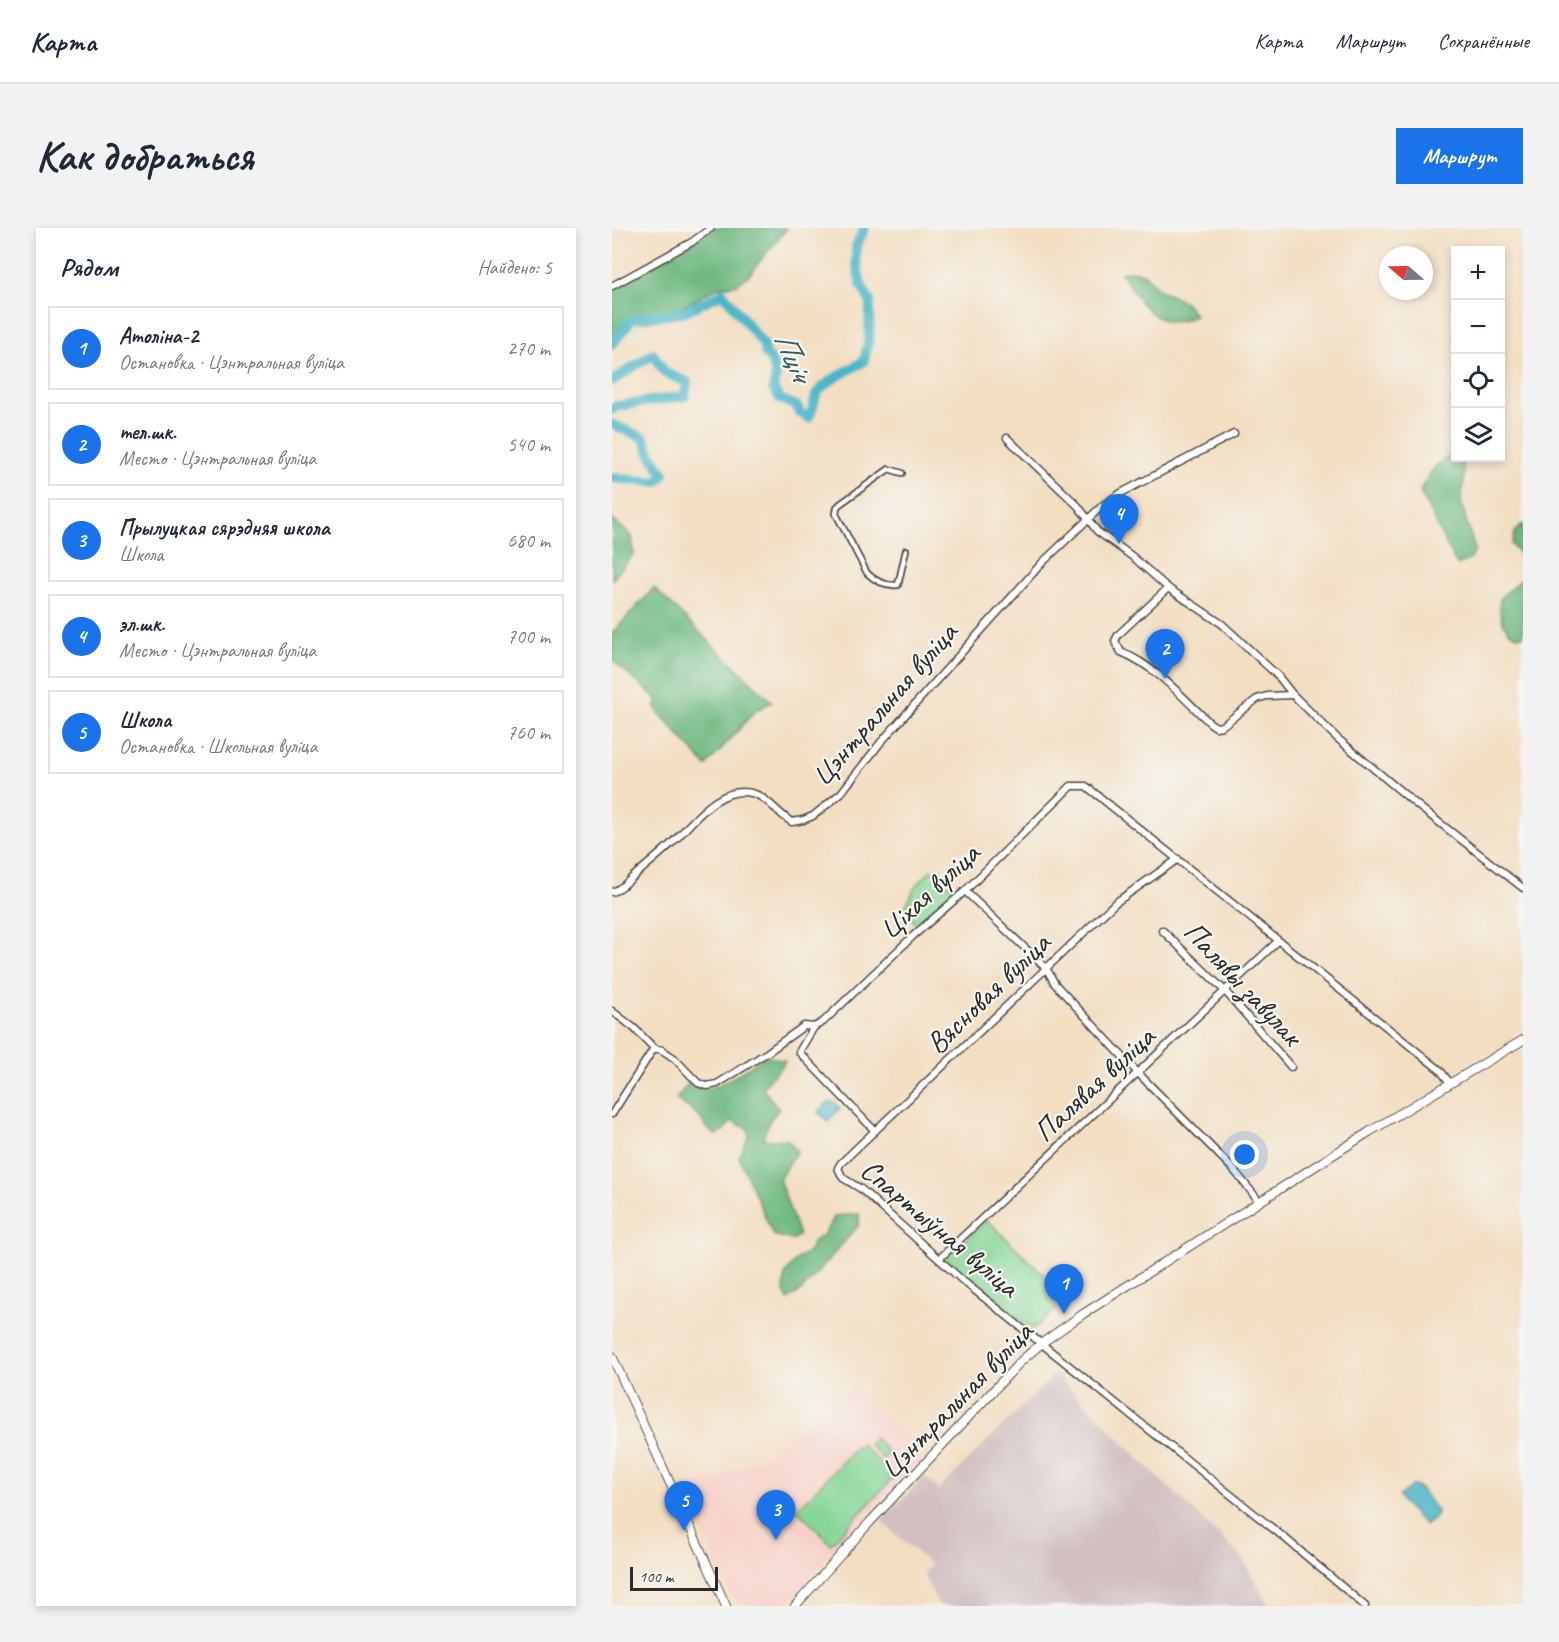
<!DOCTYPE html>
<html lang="ru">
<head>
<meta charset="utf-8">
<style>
  :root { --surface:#fff; --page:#f2f2f3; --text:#1f2937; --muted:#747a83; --line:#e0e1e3; --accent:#1a73e8 }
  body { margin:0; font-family:Caveat,sans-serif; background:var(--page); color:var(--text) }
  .controls { position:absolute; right:18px; top:18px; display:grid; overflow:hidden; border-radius:0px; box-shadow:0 3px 9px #0003 }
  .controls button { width:54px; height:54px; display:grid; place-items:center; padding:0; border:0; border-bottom:2px solid var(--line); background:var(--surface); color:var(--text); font:30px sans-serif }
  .compass { position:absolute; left:767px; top:18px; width:54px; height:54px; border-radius:50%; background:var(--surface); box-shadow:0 3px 9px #0003; rotate:290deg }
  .scale { position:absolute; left:18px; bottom:15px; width:88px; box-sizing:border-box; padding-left:6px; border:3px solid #2b2b2b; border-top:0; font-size:16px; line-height:21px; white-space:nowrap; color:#2b2b2b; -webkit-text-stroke:4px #f6f6f2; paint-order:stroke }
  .you { position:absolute; left:633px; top:927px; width:21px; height:21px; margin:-15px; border:4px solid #fff; border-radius:50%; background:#1a73e8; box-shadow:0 0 0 9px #1a73e833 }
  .badge { display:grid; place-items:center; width:39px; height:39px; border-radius:50%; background:var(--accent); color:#fff; font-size:20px; font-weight:700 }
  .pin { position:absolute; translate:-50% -50px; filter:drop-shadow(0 2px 3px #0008) }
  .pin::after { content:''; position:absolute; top:32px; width:21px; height:18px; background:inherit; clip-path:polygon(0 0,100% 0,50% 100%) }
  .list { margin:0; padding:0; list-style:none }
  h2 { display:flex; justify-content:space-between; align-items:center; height:78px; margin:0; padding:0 24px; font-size:26px }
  h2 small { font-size:20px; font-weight:400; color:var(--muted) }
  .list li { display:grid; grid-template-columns:39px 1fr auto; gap:18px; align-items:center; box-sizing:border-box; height:84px; margin:0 12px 12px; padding:0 12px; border:2px solid var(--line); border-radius:0px }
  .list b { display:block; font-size:22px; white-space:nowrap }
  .list p { margin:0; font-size:20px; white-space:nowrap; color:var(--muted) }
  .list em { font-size:20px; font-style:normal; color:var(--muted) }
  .icon { flex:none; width:33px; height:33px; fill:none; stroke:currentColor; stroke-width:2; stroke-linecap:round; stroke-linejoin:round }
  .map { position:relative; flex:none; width:911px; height:1378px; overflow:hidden; border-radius:0px }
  header { display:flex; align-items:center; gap:36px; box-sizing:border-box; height:84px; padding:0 30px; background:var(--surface); border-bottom:2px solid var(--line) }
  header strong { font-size:28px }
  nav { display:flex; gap:33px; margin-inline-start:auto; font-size:21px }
  .intro { display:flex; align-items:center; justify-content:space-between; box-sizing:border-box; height:144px; padding:0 36px }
  h1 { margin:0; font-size:42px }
  .button { padding:15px 27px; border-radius:0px; background:var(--accent); color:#fff; font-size:21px; font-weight:700 }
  main { display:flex; gap:36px; padding:0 36px }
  aside { flex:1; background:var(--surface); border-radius:0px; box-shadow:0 3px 9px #0003 }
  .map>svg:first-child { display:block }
  .built { fill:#f7d1c9 }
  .industrial { fill:#d2bfc1 }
  .green { fill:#86d696; stroke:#588060; stroke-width:1.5 }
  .forest { fill:#6cb77f; stroke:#4c7155; stroke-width:1.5 }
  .water { fill:#4ab5c7; stroke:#3a7079; stroke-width:1.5 }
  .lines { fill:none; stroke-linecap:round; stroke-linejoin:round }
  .river { stroke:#4ab5c7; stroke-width:10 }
  .pedestrian-casing { stroke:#494642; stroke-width:8 }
  .minor-casing { stroke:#494642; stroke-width:9 }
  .tertiary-casing { stroke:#494642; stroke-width:10 }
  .pedestrian { stroke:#fff; stroke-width:4.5 }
  .minor { stroke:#fff; stroke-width:6 }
  .tertiary { stroke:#fff; stroke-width:8 }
  .labels { text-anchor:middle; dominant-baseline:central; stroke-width:4.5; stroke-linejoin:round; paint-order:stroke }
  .street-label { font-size:30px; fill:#2b2b2b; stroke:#f6f6f2 }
  .water-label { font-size:32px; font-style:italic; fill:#365b62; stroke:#f6f6f2 }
</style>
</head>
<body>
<header>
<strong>Карта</strong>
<nav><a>Карта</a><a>Маршрут</a><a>Сохранённые</a></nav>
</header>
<div class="intro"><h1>Как добраться</h1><a class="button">Маршрут</a></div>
<main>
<aside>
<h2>Рядом<small>Найдено: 5</small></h2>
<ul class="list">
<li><span class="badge">1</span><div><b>Атоліна-2</b><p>Остановка · Цэнтральная вуліца</p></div><em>270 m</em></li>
<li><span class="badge">2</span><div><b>тел.шк.</b><p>Место · Цэнтральная вуліца</p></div><em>540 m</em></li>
<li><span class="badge">3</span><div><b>Прылуцкая сярэдняя школа</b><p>Школа</p></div><em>680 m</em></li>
<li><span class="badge">4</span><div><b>эл.шк.</b><p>Место · Цэнтральная вуліца</p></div><em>700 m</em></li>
<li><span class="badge">5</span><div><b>Школа</b><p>Остановка · Школьная вуліца</p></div><em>760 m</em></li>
</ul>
</aside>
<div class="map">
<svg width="911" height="1378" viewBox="0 0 911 1378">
  <rect width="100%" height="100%" fill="#f6f6f2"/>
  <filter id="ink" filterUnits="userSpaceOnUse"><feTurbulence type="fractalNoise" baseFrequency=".0167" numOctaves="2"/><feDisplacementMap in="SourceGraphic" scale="12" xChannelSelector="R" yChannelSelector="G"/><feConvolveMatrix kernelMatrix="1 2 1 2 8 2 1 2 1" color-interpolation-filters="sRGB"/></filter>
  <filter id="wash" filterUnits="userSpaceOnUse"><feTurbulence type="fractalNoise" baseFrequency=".008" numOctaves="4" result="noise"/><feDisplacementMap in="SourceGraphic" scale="24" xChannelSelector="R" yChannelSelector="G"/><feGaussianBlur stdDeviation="1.35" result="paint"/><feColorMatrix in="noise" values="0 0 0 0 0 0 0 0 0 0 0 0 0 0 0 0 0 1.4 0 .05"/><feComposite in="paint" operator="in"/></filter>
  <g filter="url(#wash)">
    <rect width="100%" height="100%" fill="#f3dec2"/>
    <!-- built -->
    <polygon class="built" points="241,1158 316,1225 171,1378 137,1378 136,1375 129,1376 117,1363 73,1261 152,1229"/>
    <!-- industrial -->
    <polygon class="industrial" points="442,1147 446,1148 526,1230 629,1328 657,1378 328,1378 310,1345 319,1337 269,1293 313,1248 326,1262"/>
    <!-- green -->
    <g class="green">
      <polygon points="319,642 345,663 306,699 292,681 303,659"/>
      <polygon points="375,992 457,1071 421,1101 353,1050 333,1030"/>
      <polygon points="263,1210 277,1225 271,1231 257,1216"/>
      <polygon points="248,1215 282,1249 219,1316 185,1282"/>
    </g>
    <!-- forest -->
    <g class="forest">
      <path d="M102 0H175L136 48 126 56 104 60 69 80 19 90 0 115V61C34 39 70 24 102 0Z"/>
      <path d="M517 43 532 45 546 61 573 74 583 87C546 109 527 72 509 45Z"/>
      <path d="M841 226 851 232 852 252 849 274 863 322 859 331 845 337 808 264C815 247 824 235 841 226Z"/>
      <polygon points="0,291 20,308 22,326 0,352"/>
      <polygon points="911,296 911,326 909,327 900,317 903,304"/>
      <path d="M911 350V408C892 410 886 385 888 370Z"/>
      <polygon points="42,360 160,474 144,482 94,538 43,480 46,472 0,432 0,405"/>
      <path d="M154 828 173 833C167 845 156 849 151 861L167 881 158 892 151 910 159 912 175 911 185 923 167 951 187 1007 180 1012 161 1007 127 929 137 908 136 901 120 893 111 903 104 907 95 900 86 887 64 871 75 857C83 857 90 862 98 860 112 857 141 836 154 828Z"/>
      <polygon points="247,986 247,997 190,1062 176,1072 172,1063 173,1046 185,1031 196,1024 202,1013 212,1006 223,988"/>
    </g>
    <!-- water -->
    <g class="water">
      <polygon points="217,874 222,874 228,880 216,894 206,884"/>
      <polygon points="801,1257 808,1261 825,1283 824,1288 813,1297 790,1274 787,1268"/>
    </g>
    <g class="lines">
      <!-- river -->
      <g class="river">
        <path d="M0 117 20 91 70 85 111 65 151 116 154 127 159 132 164 147 161 161 168 171 185 178 188 185 196 190C202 182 201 175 204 167 210 154 240 141 252 133L257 111 258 73 249 57 244 33V18L253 0"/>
        <polyline points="0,153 41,126 53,145 75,154 73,168 4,178 0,182"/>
        <polyline points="0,196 32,210 40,229 52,246 45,254 0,250"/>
      </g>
    </g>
  </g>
  <g filter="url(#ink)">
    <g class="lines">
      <!-- pedestrian casing -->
      <g class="pedestrian-casing">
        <path id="pedestrian" d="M290 245 277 241 228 276 225 279 224 286 255 345C264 354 273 358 286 357L294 322"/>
      </g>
      <!-- minor casing -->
      <g class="minor-casing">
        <g id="minor">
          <polyline points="0,58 80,14 99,0"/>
          <polyline points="395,210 466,278 485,303 521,329 556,360 610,396 666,448 681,467 725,510 810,581 911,660"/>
          <path d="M556 360 506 407 503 413 509 424C544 438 571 470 598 495L604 499 610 498 645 471 655 468 681 467"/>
          <polyline points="566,631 503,675 229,935 226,940 231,950 249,961 351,1053 674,1311 753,1378"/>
          <polyline points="353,663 434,740 443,756 526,845 621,941 647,973"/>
          <path d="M0 664C8 662 15 654 22 648 36 636 50 625 63 612 83 592 109 555 143 566 157 571 167 587 180 594L191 592 201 588 229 565 269 514 430 335 491 277 509 265 622 206"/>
          <polyline points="550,702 613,763 679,839"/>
          <polyline points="0,783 22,800 42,820 50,822 62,830 86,855 95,858 105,856 156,824 192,798 202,799"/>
          <polyline points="202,799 211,794 301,708 353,663 459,558 474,558 828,842 838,855"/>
          <polyline points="202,799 187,824 263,903"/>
          <polyline points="0,886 42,820"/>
          <polyline points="328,1030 666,713"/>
        </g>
      </g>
      <!-- tertiary casing -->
      <g class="tertiary-casing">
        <g id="tertiary">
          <polyline points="0,1128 114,1378"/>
          <polyline points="183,1378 258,1294 409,1133 430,1115 471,1086 757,904 911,812"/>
        </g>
      </g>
      <!-- pedestrian -->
      <use href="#pedestrian" class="pedestrian"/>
      <!-- minor -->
      <use href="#minor" class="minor"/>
      <!-- tertiary -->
      <use href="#tertiary" class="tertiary"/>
    </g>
  </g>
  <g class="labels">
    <!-- street labels -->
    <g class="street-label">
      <text transform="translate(272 476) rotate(-49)">Цэнтральная вуліца</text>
      <text transform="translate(317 663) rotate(-43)">Ціхая вуліца</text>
      <text transform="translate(631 755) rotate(47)">Палявы завулак</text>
      <text transform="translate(376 765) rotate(-44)">Вясновая вуліца</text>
      <text transform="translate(482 856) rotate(-43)">Палявая вуліца</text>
      <text transform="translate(328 1000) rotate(40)">Спартыўная вуліца</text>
      <text transform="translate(344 1172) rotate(-46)">Цэнтральная вуліца</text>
    </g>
    <!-- water labels -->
    <g class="water-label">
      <text transform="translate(181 128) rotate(66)">Пціч</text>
    </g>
  </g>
</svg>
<div class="controls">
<button>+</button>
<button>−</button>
<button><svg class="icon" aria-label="locate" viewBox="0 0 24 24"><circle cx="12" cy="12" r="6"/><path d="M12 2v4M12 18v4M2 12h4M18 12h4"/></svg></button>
<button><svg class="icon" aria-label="layers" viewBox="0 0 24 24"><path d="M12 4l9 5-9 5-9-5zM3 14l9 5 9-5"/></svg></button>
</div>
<svg class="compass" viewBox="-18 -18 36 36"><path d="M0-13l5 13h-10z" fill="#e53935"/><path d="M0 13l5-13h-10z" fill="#747a83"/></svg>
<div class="scale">100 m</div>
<div class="you"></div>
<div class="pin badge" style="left:452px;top:1086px">1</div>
<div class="pin badge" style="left:553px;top:451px">2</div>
<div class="pin badge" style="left:164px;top:1312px">3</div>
<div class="pin badge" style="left:507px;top:316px">4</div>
<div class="pin badge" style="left:72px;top:1303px">5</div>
</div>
</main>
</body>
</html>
